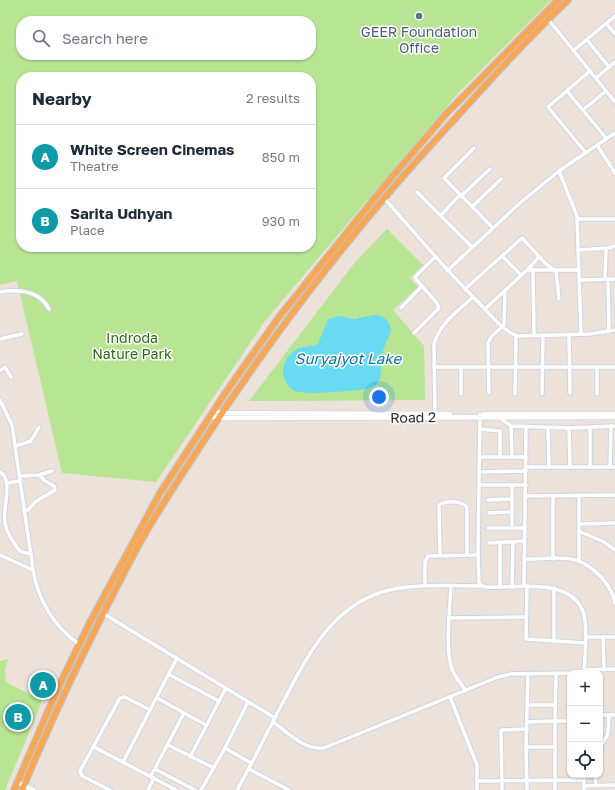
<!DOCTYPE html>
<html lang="en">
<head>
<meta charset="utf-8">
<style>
  :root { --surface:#fff; --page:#f6f6f7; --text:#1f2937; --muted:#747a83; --line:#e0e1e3; --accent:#7c3aed }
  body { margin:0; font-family:"Golos Text",sans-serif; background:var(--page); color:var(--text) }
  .controls { position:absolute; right:12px; bottom:12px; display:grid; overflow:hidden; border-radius:8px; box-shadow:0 1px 3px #0004 }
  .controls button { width:36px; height:36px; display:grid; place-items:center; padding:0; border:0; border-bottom:1px solid var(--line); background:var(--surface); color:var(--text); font:20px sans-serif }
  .you { position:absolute; left:379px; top:397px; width:14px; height:14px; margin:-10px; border:3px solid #fff; border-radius:50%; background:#1a73e8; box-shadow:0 0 0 6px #1a73e833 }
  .badge { display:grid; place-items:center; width:26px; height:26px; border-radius:50%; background:var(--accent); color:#fff; font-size:13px; font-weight:700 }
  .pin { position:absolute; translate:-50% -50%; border:2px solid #fff; box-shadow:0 1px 4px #0006 }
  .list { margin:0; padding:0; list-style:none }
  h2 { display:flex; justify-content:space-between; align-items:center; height:52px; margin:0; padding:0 16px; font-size:17px }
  h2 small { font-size:13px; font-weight:400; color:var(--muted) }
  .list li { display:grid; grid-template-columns:26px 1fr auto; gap:12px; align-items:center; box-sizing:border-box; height:64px; padding:0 16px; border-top:1px solid var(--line) }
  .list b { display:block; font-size:15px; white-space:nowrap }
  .list p { margin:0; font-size:13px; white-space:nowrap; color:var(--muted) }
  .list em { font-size:13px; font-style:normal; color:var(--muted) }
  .icon { flex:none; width:22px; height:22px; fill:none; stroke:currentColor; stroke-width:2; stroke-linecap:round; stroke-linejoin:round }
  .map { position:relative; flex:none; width:615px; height:790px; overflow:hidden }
  .search { position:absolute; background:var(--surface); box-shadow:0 1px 3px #0004; left:16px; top:16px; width:300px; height:44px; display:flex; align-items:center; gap:10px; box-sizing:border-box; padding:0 14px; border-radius:16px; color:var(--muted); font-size:15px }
  .panel { position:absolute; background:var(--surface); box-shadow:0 1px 3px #0004; left:16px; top:72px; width:300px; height:180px; border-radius:16px }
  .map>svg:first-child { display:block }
  .green { fill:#b7e594; fill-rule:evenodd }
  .water { fill:#68daf2 }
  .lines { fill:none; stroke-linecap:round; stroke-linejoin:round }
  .minor-casing { stroke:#cfd4e2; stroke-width:5.5 }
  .tertiary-casing { stroke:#cfd4e2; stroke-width:6 }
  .trunk-casing { stroke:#c3c3c3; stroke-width:8 }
  .minor { stroke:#fff; stroke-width:3.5 }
  .tertiary { stroke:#fff; stroke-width:4.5 }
  .trunk { stroke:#faa653; stroke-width:5.5 }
  .service-dot { fill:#5c6f8a; stroke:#fff; stroke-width:1.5 }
  .labels { text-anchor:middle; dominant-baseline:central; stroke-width:3; stroke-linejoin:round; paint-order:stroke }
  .service-label { font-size:14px; fill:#4e5e75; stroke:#fff }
  .park-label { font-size:14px; fill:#2f6717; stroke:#fff }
  .street-label { font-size:14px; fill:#292929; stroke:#fff }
  .water-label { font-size:15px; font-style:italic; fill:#09779d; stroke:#fff }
</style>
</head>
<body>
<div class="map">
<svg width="615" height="790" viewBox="0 0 615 790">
  <rect width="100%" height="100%" fill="#ece2da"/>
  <!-- green -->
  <g class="green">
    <path d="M0 0H551L459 92 265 321 156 482 62 473 17 281 0 285ZM21 21H311V55H21ZM21 77H311V247H21Z"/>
    <polygon points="387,229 423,265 410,278 418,287 393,310 424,346 425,400 249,401 356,261"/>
    <polygon points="8,659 5,670 6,682 42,701 5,790 0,790 0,661"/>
  </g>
  <!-- water -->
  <path class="water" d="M374 315C384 316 389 320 391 330 389 338 384 345 382 354 378 375 388 386 360 390 347 391 305 395 295 391 290 389 286 383 284 378 281 367 287 354 297 349 304 346 311 347 318 344L328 319 339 316 354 319Z"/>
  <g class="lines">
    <!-- minor casing -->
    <g class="minor-casing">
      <g id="minor">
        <polyline points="548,19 615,102"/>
        <polyline points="606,23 615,34"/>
        <polyline points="587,40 609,67"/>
        <polyline points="573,51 615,16"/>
        <polyline points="596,78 615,62"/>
        <polyline points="567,91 606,138"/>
        <polyline points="583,110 606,91"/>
        <polyline points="597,145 615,173"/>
        <polyline points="474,148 444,178 493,228"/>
        <polyline points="586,153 548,107 590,71"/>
        <polyline points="559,171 577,216 581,334"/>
        <polyline points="417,192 472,247"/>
        <polyline points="461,196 490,169"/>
        <path d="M384 198C415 233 445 269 478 302 490 314 502 330 517 336L590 334 615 330"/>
        <polyline points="472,207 501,179"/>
        <polyline points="441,215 460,195"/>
        <polyline points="577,219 615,219"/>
        <polyline points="578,250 609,248 615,246"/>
        <polyline points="502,256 522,238 547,265 553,269"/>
        <polyline points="527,270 539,257"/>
        <polyline points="533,270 534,335"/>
        <polyline points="556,270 559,299"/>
        <polyline points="447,271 520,203 559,171 615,133"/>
        <polyline points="605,279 606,249"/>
        <polyline points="608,279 609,331"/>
        <polyline points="579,280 615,279"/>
        <polyline points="465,289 502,256 521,275"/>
        <path d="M0 292C19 289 39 290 49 309"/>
        <polyline points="401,308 422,286"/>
        <polyline points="485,309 527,270 578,270"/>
        <polyline points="414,333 439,308 437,303 415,278 416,276 435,257"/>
        <polyline points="569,334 570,393"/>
        <polyline points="0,339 22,334"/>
        <polyline points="434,367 615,367"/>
        <polyline points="597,367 597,394"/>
        <polyline points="0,371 5,367 11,377"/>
        <polyline points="489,393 488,343 491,337 504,325 505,290"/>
        <polyline points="461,394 461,367"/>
        <polyline points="515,394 516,335"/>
        <polyline points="542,394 543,335"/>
        <polyline points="0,400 12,425 33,570"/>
        <path d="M435 415 434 344C440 323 458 311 473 297"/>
        <polyline points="500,418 511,426 569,428 615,426"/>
        <polyline points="511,426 512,457"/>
        <polyline points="590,427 590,467"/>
        <polyline points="548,428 549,467"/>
        <polyline points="569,428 570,467"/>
        <polyline points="480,429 500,431 500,457"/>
        <polyline points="16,446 31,441 39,427"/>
        <polyline points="480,457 526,457"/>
        <polyline points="526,467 615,467"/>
        <polyline points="610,467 611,426"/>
        <path d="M0 472C14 479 2 509 5 523 6 529 10 537 14 543 19 551 21 554 31 553"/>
        <polyline points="479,472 526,471"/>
        <polyline points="20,476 39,475 52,471"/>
        <polyline points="7,483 20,481"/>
        <polyline points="479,485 526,485"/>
        <polyline points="579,495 579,560"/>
        <polyline points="526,496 615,495"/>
        <polyline points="488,500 512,499"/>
        <polyline points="24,510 28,510 35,502 55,490 54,486 45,481 39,475"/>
        <polyline points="489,513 512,512"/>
        <polyline points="579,524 615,523"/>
        <polyline points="488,528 525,528"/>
        <polyline points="512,528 512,485"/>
        <polyline points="579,531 604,542 615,550"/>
        <polyline points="489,543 525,541"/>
        <path d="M0 555 33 570C38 600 54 627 79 644"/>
        <path d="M440 555 439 508V505C446 500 462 501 467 507V555"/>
        <path d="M525 559C559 559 577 551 602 578 609 586 613 593 615 603"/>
        <polyline points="553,559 553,496"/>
        <path d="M451 585C450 606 445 651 452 669 455 677 461 684 466 691"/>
        <polyline points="425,586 425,562 428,556 478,555"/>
        <polyline points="524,586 526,427"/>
        <polyline points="527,586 526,639 585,643"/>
        <polyline points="500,587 500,542"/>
        <polyline points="512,587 513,542"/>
        <polyline points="554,588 554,642"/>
        <polyline points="104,614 275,718"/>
        <polyline points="450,618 525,617"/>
        <polyline points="585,637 615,637"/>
        <polyline points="603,637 604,669"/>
        <polyline points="584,670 615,669"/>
        <polyline points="556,673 555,721 570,721"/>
        <polyline points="170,675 219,701"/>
        <polyline points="450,697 477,765 477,790"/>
        <polyline points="157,698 206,725"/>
        <polyline points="527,705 555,705"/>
        <polyline points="600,715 615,715"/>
        <path d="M273 722C288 733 304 750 324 748L498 677 511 674 584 673C585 656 587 638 585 621 581 580 529 586 499 587 492 587 484 589 479 583L478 555 480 414"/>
        <polyline points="527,722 555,721 555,790"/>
        <polyline points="168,745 214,768"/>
        <polyline points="94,747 176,790"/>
        <polyline points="526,747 528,673"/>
        <polyline points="600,747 608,734 609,715"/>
        <polyline points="225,748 251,763"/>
        <polyline points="190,757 226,688"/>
        <polyline points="123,762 177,658"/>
        <polyline points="155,769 195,790"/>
        <polyline points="249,769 289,790"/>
        <polyline points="595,775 596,785"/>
        <polyline points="151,776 184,713"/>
        <polyline points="477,781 584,780"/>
        <polyline points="584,786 615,785"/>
        <polyline points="110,790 82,776 80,771 120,698 125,697 150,710"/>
        <polyline points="148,790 154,778"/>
        <polyline points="201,790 225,748 248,702"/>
        <path d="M237 790C253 762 267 733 282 704 306 659 329 609 382 592 414 583 449 586 482 586"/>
        <polyline points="502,790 501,730 527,729"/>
        <polyline points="527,790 526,747 555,747"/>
        <polyline points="584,790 584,775"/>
      </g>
    </g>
    <!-- tertiary casing -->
    <g class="tertiary-casing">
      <g id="tertiary">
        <polyline points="214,411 222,413 450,414"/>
        <polyline points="484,414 615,414"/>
        <polyline points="211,416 219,418 615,417"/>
        <polyline points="18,782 33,790"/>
      </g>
    </g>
    <!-- trunk casing -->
    <g class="trunk-casing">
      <g id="trunk">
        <polyline points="14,790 59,686 90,622 160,493 226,392 279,317 386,184 446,114 558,0"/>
        <path d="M22 790C56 708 95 627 137 548 156 513 179 479 201 445 275 330 358 223 451 123 489 81 527 39 568 0"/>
      </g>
    </g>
    <!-- minor -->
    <use href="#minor" class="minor"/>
    <!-- tertiary -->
    <use href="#tertiary" class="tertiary"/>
    <!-- trunk -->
    <use href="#trunk" class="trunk"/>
  </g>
  <!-- markers -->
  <circle class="service-dot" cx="419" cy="16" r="4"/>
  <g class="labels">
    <!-- service labels -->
    <g class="service-label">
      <text x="419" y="31">GEER Foundation<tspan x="419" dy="16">Office</tspan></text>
    </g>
    <!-- park labels -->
    <g class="park-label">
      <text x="132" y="337">Indroda<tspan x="132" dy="16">Nature Park</tspan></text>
    </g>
    <!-- street labels -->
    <g class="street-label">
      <text transform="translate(413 417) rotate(-1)">Road 2</text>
    </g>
    <!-- water labels -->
    <g class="water-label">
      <text x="348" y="358">Suryajyot Lake</text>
    </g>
  </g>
</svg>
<div class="controls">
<button>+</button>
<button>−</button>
<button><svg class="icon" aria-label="locate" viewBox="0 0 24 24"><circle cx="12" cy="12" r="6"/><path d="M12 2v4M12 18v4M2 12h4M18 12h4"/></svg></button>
</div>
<div class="you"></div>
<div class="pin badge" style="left:43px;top:685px;background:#0f9aa8">A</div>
<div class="pin badge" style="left:18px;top:717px;background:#0f9aa8">B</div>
<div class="search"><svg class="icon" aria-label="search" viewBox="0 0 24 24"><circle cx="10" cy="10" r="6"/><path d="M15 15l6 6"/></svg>Search here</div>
<section class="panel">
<h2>Nearby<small>2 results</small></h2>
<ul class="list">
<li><span class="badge" style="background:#0f9aa8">A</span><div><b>White Screen Cinemas</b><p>Theatre</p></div><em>850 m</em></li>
<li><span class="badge" style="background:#0f9aa8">B</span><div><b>Sarita Udhyan</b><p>Place</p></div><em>930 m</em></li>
</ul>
</section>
</div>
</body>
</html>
